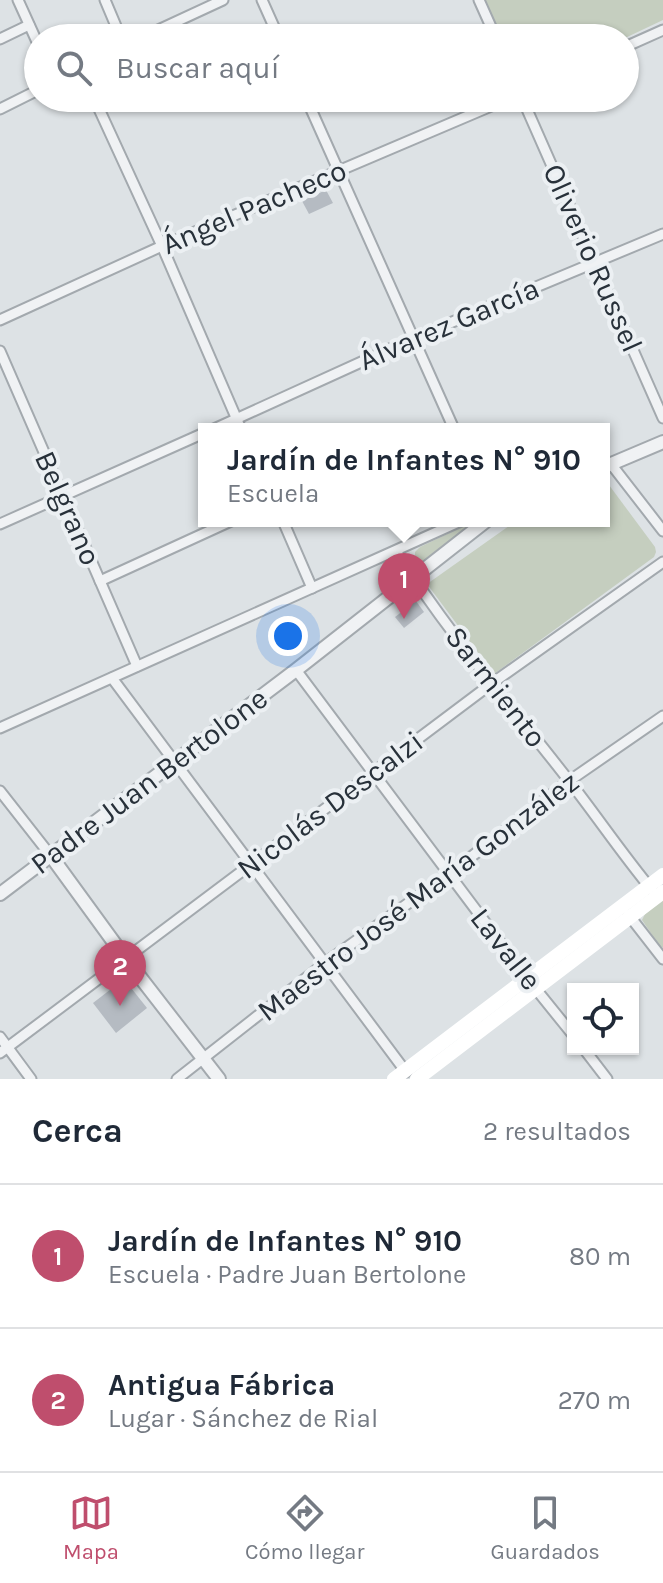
<!DOCTYPE html>
<html lang="es">
<head>
<meta charset="utf-8">
<style>
  :root { --surface:#fff; --page:#f6f6f7; --text:#1f2937; --muted:#747a83; --line:#e0e1e3; --accent:#bf4e6d }
  body { margin:0; font-family:Karla,sans-serif; background:var(--page); color:var(--text) }
  .controls { position:absolute; right:24px; bottom:24px; display:grid; overflow:hidden; border-radius:0px; box-shadow:0 2px 6px #0004 }
  .controls button { width:72px; height:72px; display:grid; place-items:center; padding:0; border:0; border-bottom:2px solid var(--line); background:var(--surface); color:var(--text); font:40px sans-serif }
  .you { position:absolute; left:288px; top:636px; width:28px; height:28px; margin:-20px; border:6px solid #fff; border-radius:50%; background:#1a73e8; box-shadow:0 0 0 12px #1a73e833 }
  .badge { display:grid; place-items:center; width:52px; height:52px; border-radius:50%; background:var(--accent); color:#fff; font-size:26px; font-weight:700 }
  .pin { position:absolute; translate:-50% -66px; filter:drop-shadow(0 2px 4px #0008) }
  .pin::after { content:''; position:absolute; top:42px; width:28px; height:24px; background:inherit; clip-path:polygon(0 0,100% 0,50% 100%) }
  .popup { position:absolute; left:198px; top:423px; width:412px; height:104px; box-sizing:border-box; display:grid; place-content:center; border-radius:0px; background:var(--surface); filter:drop-shadow(0 2px 6px #0005); font-size:26px; white-space:nowrap; color:var(--muted) }
  .popup b { font-size:30px; color:var(--text) }
  .popup::after { content:''; position:absolute; left:50%; top:100%; margin-left:-16px; border:16px solid transparent; border-top-color:var(--surface) }
  .list { margin:0; padding:0; list-style:none }
  h2 { display:flex; justify-content:space-between; align-items:center; height:104px; margin:0; padding:0 32px; font-size:34px }
  h2 small { font-size:26px; font-weight:400; color:var(--muted) }
  .list li { display:grid; grid-template-columns:52px 1fr auto; gap:24px; align-items:center; box-sizing:border-box; height:144px; padding:0 32px; border-top:2px solid var(--line) }
  .list b { display:block; font-size:30px; white-space:nowrap }
  .list p { margin:0; font-size:26px; white-space:nowrap; color:var(--muted) }
  .list em { font-size:26px; font-style:normal; color:var(--muted) }
  .icon { flex:none; width:44px; height:44px; fill:none; stroke:currentColor; stroke-width:2; stroke-linecap:round; stroke-linejoin:round }
  .map { position:relative; flex:none; width:663px; height:1079px; overflow:hidden }
  .search { position:absolute; background:var(--surface); box-shadow:0 2px 6px #0004; left:24px; right:24px; top:24px; height:88px; display:flex; align-items:center; gap:20px; box-sizing:border-box; padding:0 28px; border-radius:44px; color:var(--muted); font-size:30px }
  .sheet { height:392px; background:var(--surface) }
  nav { display:flex; justify-content:space-around; align-items:center; box-sizing:border-box; height:112px; border-top:2px solid var(--line); background:var(--surface); font-size:22px; color:var(--muted) }
  nav a { display:grid; justify-items:center; gap:4px }
  nav .on { color:var(--accent) }
  .map>svg:first-child { display:block }
  .green { fill:#c5cebf }
  .building { fill:#b5bbc2 }
  .lines { fill:none; stroke-linecap:round; stroke-linejoin:round }
  .minor-casing { stroke:#a3a9ae; stroke-width:13 }
  .tertiary-casing { stroke:#a3a9ae; stroke-width:16 }
  .minor { stroke:#f0f2f4; stroke-width:9 }
  .tertiary { stroke:#f0f2f4; stroke-width:12 }
  .secondary { stroke:#fff; stroke-width:14 }
  .labels { text-anchor:middle; dominant-baseline:central; stroke-width:8; stroke-linejoin:round; paint-order:stroke }
  .street-label { font-size:30px; fill:#28313a; stroke:#ecf0f3 }
</style>
</head>
<body>
<div class="map">
<svg width="663" height="1079" viewBox="0 0 663 1079">
  <rect width="100%" height="100%" fill="#dde2e5"/>
  <!-- green -->
  <g class="green">
    <polygon points="480,0 663,0 663,20 625,38 497,38"/>
    <polygon points="604,484 609,485 655,547 656,552 654,557 494,674 427,584 516,521 604,521"/>
    <polygon points="466,525 469,525 468,529 428,559 421,561 415,558 415,552 420,547"/>
    <polygon points="663,900 663,948 659,945 642,920 645,914"/>
  </g>
  <!-- building -->
  <g class="building">
    <polygon points="326,190 333,203 309,214 302,201"/>
    <polygon points="416,601 424,612 404,628 395,617"/>
    <polygon points="124,979 147,1008 116,1033 93,1003"/>
  </g>
  <g class="lines">
    <!-- minor casing -->
    <g class="minor-casing">
      <g id="minor">
        <polyline points="18,0 38,44"/>
        <polyline points="105,0 121,38"/>
        <polyline points="262,0 279,38"/>
        <polyline points="479,0 496,38"/>
        <polyline points="141,38 223,0"/>
        <polyline points="0,39 29,25"/>
        <polyline points="625,47 663,30"/>
        <polyline points="94,98 162,246 241,429"/>
        <polyline points="306,98 454,429"/>
        <polyline points="522,98 663,418"/>
        <polyline points="0,109 38,90"/>
        <polyline points="0,320 162,246 510,98"/>
        <polyline points="0,351 137,666"/>
        <polyline points="214,429 414,338 663,234"/>
        <polyline points="611,464 663,531"/>
        <polyline points="283,521 312,588"/>
        <polyline points="0,524 204,433"/>
        <path d="M396 551C448 633 511 706 570 782 598 818 623 855 652 890"/>
        <polyline points="100,581 231,521"/>
        <polyline points="296,670 527,978 573,1035"/>
        <polyline points="112,678 406,1072"/>
        <polyline points="0,728 461,521"/>
        <polyline points="0,791 51,856"/>
        <polyline points="628,914 663,959"/>
        <polyline points="0,1037 31,1079"/>
        <polyline points="584,1049 607,1079"/>
        <polyline points="0,1053 491,684 663,562"/>
        <polyline points="177,1079 325,963 449,874 569,781 663,716"/>
      </g>
    </g>
    <!-- tertiary casing -->
    <g class="tertiary-casing">
      <g id="tertiary">
        <polyline points="604,467 663,442"/>
        <polyline points="51,856 126,959 219,1079"/>
        <polyline points="0,894 296,670 486,521"/>
      </g>
    </g>
    <!-- minor -->
    <use href="#minor" class="minor"/>
    <!-- tertiary -->
    <use href="#tertiary" class="tertiary"/>
    <!-- secondary -->
    <g class="secondary">
      <polyline points="394,1079 663,875"/>
      <polyline points="417,1079 663,892"/>
    </g>
  </g>
  <g class="labels">
    <!-- street labels -->
    <g class="street-label">
      <text transform="translate(254 207) rotate(-23)">Ángel Pacheco</text>
      <text transform="translate(593 258) rotate(66)">Oliverio Russel</text>
      <text transform="translate(449 324) rotate(-23)">Álvarez García</text>
      <text transform="translate(68 508) rotate(66)">Belgrano</text>
      <text transform="translate(496 687) rotate(52)">Sarmiento</text>
      <text transform="translate(149 781) rotate(-37)">Padre Juan Bertolone</text>
      <text transform="translate(330 805) rotate(-37)">Nicolás Descalzi</text>
      <text transform="translate(418 896) rotate(-37)">Maestro José María González</text>
      <text transform="translate(506 949) rotate(52)">Lavalle</text>
    </g>
  </g>
</svg>
<div class="controls">
<button><svg class="icon" aria-label="locate" viewBox="0 0 24 24"><circle cx="12" cy="12" r="6"/><path d="M12 2v4M12 18v4M2 12h4M18 12h4"/></svg></button>
</div>
<div class="you"></div>
<div class="pin badge" style="left:404px;top:619px">1</div>
<div class="popup"><b>Jardín de Infantes N° 910</b>Escuela</div>
<div class="pin badge" style="left:120px;top:1006px">2</div>
<div class="search"><svg class="icon" aria-label="search" viewBox="0 0 24 24"><circle cx="10" cy="10" r="6"/><path d="M15 15l6 6"/></svg>Buscar aquí</div>
</div>
<section class="sheet">
<h2>Cerca<small>2 resultados</small></h2>
<ul class="list">
<li><span class="badge">1</span><div><b>Jardín de Infantes N° 910</b><p>Escuela · Padre Juan Bertolone</p></div><em>80 m</em></li>
<li><span class="badge">2</span><div><b>Antigua Fábrica</b><p>Lugar · Sánchez de Rial</p></div><em>270 m</em></li>
</ul>
</section>
<nav>
<a class="on"><svg class="icon" aria-label="map" viewBox="0 0 24 24"><path d="M3 6l6-2 6 2 6-2v14l-6 2-6-2-6 2zM9 4v14M15 6v14"/></svg>Mapa</a>
<a><svg class="icon" aria-label="directions" viewBox="0 0 24 24"><path d="M12 3l9 9-9 9-9-9zM9 14v-3h6M13 9l2 2-2 2"/></svg>Cómo llegar</a>
<a><svg class="icon" aria-label="saved" viewBox="0 0 24 24"><path d="M7 4h10v16l-5-4-5 4z"/></svg>Guardados</a>
</nav>
</body>
</html>
